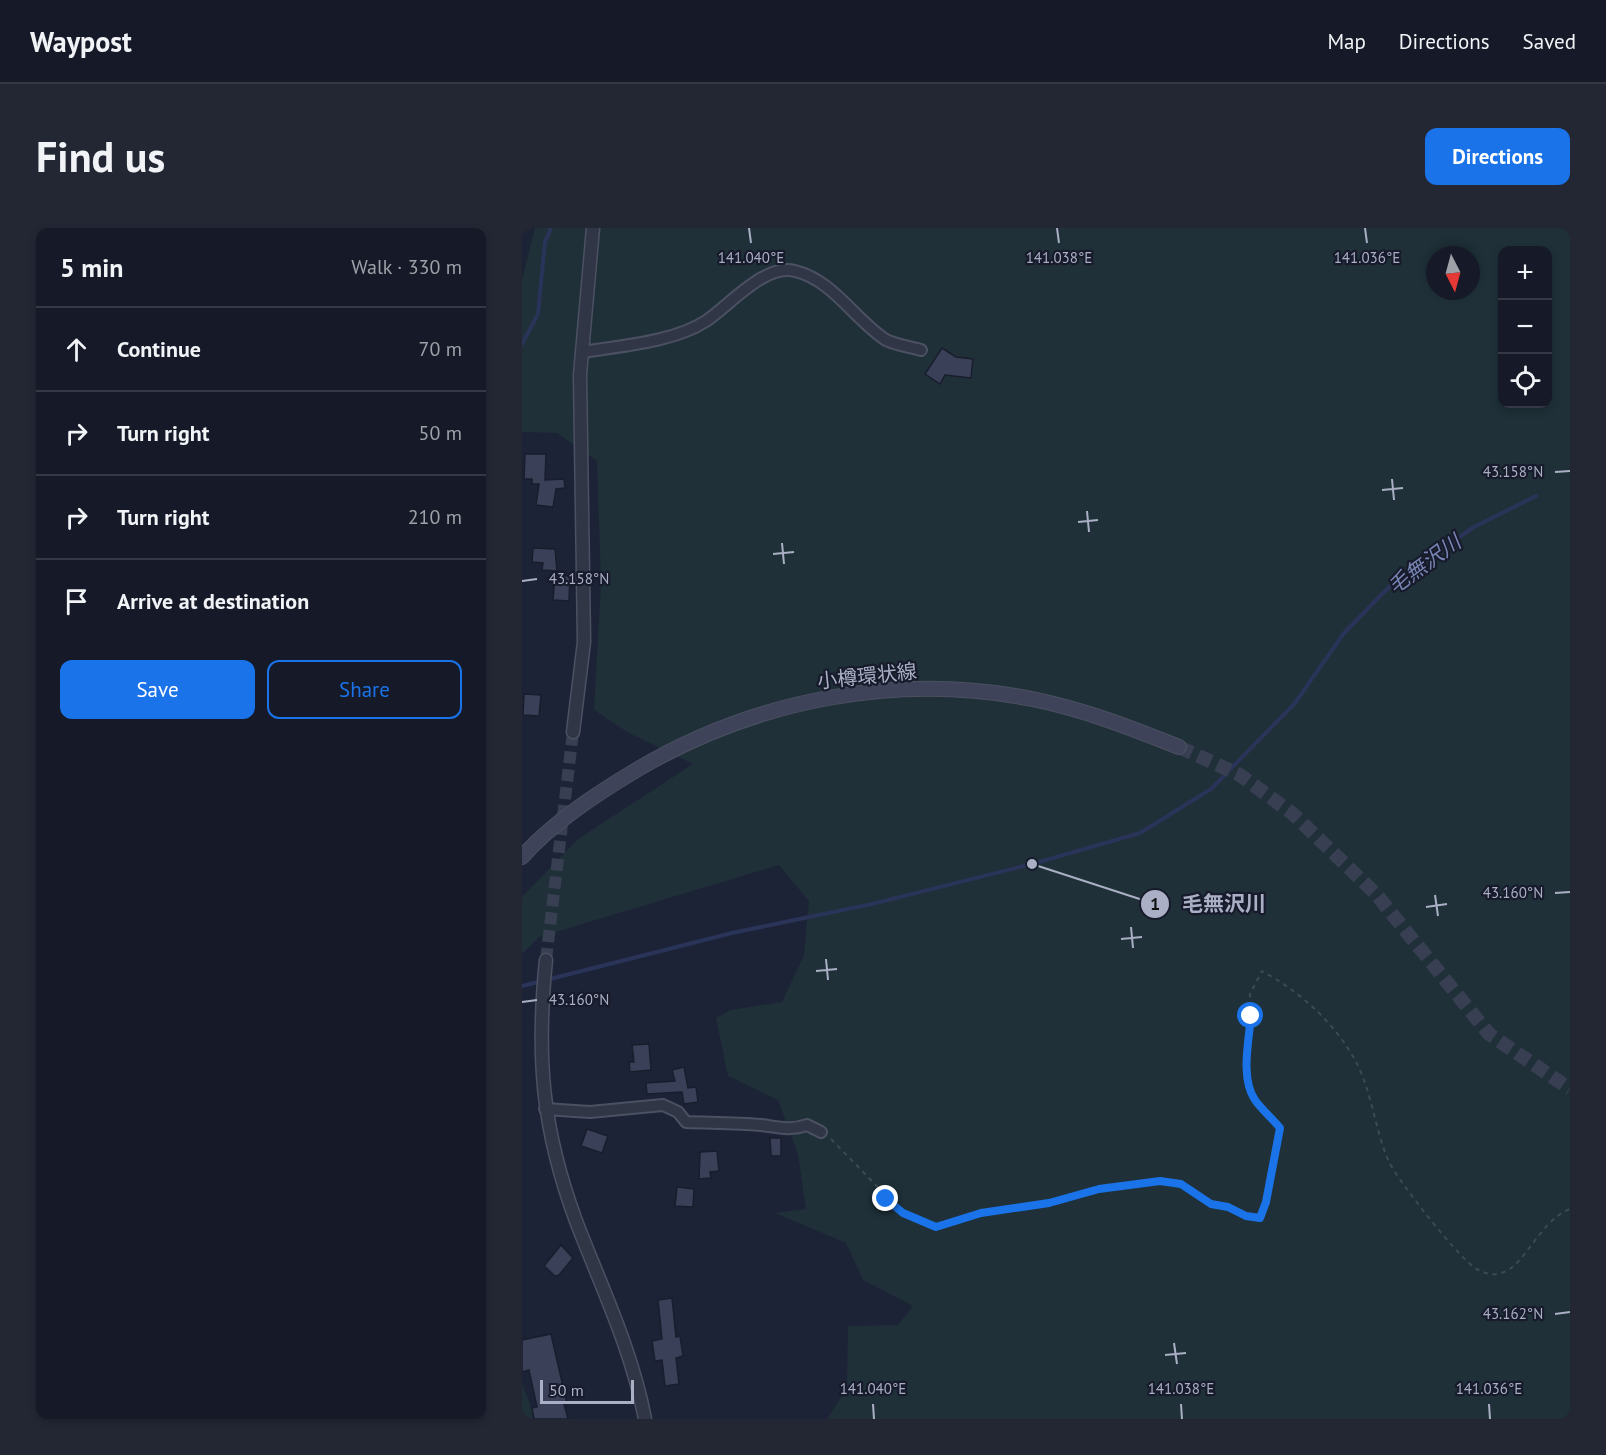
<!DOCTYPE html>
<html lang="en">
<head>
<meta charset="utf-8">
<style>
  :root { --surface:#161a28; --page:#232734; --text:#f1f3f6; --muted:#9ea1a8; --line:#353845; --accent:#1a73e8 }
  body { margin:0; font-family:"PT Sans","Noto Sans JP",sans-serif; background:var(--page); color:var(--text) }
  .controls { position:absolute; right:18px; top:18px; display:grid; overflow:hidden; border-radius:12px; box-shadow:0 3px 9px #0003 }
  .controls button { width:54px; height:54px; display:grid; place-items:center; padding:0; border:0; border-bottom:2px solid var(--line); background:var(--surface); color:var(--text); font:30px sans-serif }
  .compass { position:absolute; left:904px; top:18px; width:54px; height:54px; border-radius:50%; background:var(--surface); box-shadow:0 3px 9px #0003; rotate:174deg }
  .scale { position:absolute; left:18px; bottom:15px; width:94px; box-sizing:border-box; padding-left:6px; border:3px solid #aaafc5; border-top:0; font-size:16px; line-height:21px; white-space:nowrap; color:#aaafc5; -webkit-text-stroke:4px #171b2b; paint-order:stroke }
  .stop { position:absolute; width:18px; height:18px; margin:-14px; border:4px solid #1a73e8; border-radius:50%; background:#fff }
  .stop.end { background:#1a73e8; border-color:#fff; box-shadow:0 2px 6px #0008 }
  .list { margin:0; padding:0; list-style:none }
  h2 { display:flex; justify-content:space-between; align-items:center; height:78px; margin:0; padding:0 24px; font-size:26px }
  h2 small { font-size:20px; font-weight:400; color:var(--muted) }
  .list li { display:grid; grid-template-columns:39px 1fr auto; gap:18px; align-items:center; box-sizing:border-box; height:84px; padding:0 24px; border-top:2px solid var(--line) }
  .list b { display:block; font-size:22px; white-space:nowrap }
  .list em { font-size:20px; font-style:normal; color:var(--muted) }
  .actions { display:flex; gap:12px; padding:18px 24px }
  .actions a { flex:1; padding:14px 0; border:2px solid var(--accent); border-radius:12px; text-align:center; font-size:21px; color:var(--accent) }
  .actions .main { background:var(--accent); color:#fff }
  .icon { flex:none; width:33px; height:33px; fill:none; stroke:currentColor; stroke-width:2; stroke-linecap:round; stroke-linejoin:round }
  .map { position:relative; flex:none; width:1048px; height:1191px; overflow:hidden; border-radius:12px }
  header { display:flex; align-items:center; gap:36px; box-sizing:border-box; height:84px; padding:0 30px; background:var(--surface); border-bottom:2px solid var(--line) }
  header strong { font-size:28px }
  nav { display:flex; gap:33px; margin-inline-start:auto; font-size:21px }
  .intro { display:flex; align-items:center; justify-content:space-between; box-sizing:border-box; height:144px; padding:0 36px }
  h1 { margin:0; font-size:42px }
  .button { padding:15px 27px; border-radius:12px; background:var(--accent); color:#fff; font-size:21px; font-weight:700 }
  main { display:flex; gap:36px; padding:0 36px }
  aside { flex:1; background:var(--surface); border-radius:12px; box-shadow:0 3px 9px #0003 }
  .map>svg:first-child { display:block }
  .green { fill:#1f3038; fill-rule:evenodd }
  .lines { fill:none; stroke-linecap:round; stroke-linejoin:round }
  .stream { stroke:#2a3459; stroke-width:4 }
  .building { fill:#394058; stroke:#191d2d; stroke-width:1.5 }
  .tertiary-tunnel { stroke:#393f53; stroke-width:12; stroke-dasharray:12 6; stroke-linecap:butt }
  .secondary-tunnel { stroke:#393f53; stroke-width:14; stroke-dasharray:14 7; stroke-linecap:butt }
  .minor-casing { stroke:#4b5062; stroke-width:14 }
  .tertiary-casing { stroke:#4b5062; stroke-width:15 }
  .secondary-casing { stroke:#4b5062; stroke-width:16 }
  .path { stroke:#3a4b52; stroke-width:2; stroke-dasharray:4.5 4.5; stroke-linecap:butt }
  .minor { stroke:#313647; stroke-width:10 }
  .tertiary { stroke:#313647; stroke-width:12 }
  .secondary { stroke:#3e435a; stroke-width:14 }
  .route { stroke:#1a73e8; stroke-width:8 }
  .ticks { fill:none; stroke:#aaafc5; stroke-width:2 }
  .labels { text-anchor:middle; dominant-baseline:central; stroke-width:4.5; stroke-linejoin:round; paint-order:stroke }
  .street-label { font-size:20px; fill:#aaafc5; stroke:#171b2b }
  .water-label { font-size:21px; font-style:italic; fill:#7885b4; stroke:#171b2b }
  .ticks-label { font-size:15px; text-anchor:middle; fill:#aaafc5; stroke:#171b2b; stroke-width:4.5; stroke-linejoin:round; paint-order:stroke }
  .leader { fill:none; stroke:#aaafc5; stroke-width:2 }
  .callout-dot { fill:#aaafc5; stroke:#171b2b; stroke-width:2 }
  .mark-label { font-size:18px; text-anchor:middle; font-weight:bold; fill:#111 }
  .callout-label { font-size:21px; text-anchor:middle; font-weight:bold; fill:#aaafc5; stroke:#171b2b; stroke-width:4.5; stroke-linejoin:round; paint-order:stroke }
</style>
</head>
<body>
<header>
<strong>Waypost</strong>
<nav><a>Map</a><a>Directions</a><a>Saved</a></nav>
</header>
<div class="intro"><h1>Find us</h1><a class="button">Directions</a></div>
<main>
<aside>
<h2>5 min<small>Walk · 330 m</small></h2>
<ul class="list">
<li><svg class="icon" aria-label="ahead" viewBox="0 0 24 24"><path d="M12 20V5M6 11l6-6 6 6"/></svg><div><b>Continue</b></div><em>70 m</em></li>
<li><svg class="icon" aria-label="right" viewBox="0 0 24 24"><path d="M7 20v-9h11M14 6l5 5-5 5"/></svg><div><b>Turn right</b></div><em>50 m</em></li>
<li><svg class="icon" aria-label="right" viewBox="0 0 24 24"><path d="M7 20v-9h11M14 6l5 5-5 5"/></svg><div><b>Turn right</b></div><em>210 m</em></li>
<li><svg class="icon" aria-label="arrive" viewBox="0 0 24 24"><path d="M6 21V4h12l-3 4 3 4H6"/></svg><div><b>Arrive at destination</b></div></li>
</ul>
<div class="actions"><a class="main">Save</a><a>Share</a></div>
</aside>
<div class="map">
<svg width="1048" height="1191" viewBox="0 0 1048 1191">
  <rect width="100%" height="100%" fill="#1d2336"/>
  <!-- green -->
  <g class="green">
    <path d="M13 0H1048V1191H305L325 1160 326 1098 376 1097 391 1078 341 1052 324 1015 253 985 284 981 276 926 256 872 206 848 194 790 209 782 260 774 282 727 287 673 257 637 17 709 0 726V669L56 611 171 536 107 505 72 482 79 356 75 233 35 205 0 204V52ZM981 22H1026V176H981ZM913 27H949V63H913Z"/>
    <polygon points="0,1156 14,1191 0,1191"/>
  </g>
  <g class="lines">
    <!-- stream -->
    <g class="stream">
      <polyline points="0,116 16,86 23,14 29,0"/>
      <polyline points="0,758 210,705 350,676 510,636 618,605 689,561 773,475 822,405 872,354 952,299 1014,268"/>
    </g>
  </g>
  <!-- building -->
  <g class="building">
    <polygon points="420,120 434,129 451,131 449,150 423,147 418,156 403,146"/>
    <polygon points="3,226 24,226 23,252 42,251 43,260 34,261 31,279 14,277 17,256 10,256 10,251 2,251"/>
    <polygon points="11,320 33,321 35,343 20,342 21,335 10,334"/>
    <polygon points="33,347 48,348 47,373 31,372"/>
    <polygon points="2,466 19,467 17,488 1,487"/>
    <polygon points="127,816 129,842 108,844 107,834 112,834 110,817"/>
    <polygon points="162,839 166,860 174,859 176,874 162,876 160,864 125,866 124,855 153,853 150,842"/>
    <polygon points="65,901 86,908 80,925 59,918"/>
    <polygon points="248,910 259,910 259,928 249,928"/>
    <polygon points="195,923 197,943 188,944 189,950 177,951 178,924"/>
    <polygon points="155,959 172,961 171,979 153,978"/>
    <polygon points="39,1017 51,1030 37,1047 33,1048 22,1038"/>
    <polygon points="150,1070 154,1109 158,1108 161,1128 154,1130 157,1156 143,1158 140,1132 133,1133 130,1113 140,1111 136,1072"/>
    <polygon points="29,1106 45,1176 42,1176 46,1191 12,1191 10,1180 15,1179 7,1142 0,1144 0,1112"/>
  </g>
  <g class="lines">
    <!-- tertiary-tunnel -->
    <polyline class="tertiary-tunnel" points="24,732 51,504"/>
    <!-- secondary-tunnel -->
    <polyline class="secondary-tunnel" points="657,519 718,547 771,586 854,666 967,806 1048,861"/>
    <!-- minor casing -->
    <g class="minor-casing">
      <g id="minor">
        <path d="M60 124C98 118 152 114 184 93 208 77 243 35 273 43 311 52 333 92 364 112 374 117 389 119 399 122"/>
        <path d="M23 881 68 884 141 877 156 884 164 894C189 895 214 895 239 897 256 899 268 903 285 897L299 904"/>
      </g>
    </g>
    <!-- tertiary casing -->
    <g class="tertiary-casing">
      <g id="tertiary">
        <polyline points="51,504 62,414 58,147 71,0"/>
        <path d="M24 732C14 829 20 901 54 993 79 1058 110 1122 123 1191"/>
      </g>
    </g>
    <!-- secondary casing -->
    <g class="secondary-casing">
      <path id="secondary" d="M0 629C31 594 76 565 116 541 233 472 375 444 510 471 561 481 609 500 657 519"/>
    </g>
    <!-- path -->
    <path class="path" d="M309 911 381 985 414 999 459 985 527 975 577 961 638 953 659 956 689 976 706 979 724 988 738 990 744 974 758 900 732 871 725 841 728 766 740 743C776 763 805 788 827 822 850 856 851 898 867 934 877 954 935 1028 953 1040 961 1045 970 1048 979 1045 1002 1040 1017 993 1048 981"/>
    <!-- minor -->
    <use href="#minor" class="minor"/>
    <!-- tertiary -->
    <use href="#tertiary" class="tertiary"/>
    <!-- secondary -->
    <use href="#secondary" class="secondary"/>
  </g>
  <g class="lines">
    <!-- route -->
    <path class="route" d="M364 971 381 985 414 999 459 985 527 975 577 961 638 953 659 956 689 976 706 979 724 988 738 990 744 974 758 900C750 890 740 882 733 872 718 850 727 812 729 788"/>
  </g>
  <!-- ticks -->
  <path class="ticks" d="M227 0 229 15M535 0 537 15M843 0 845 15M1033 244 1048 243M870 251 872 272M860 262 881 260M565 283 567 304M556 294 576 292M260 315 262 336M251 326 272 324M0 353 15 351M1033 665 1048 664M913 667 916 688M904 679 925 676M609 699 611 720M599 711 620 709M304 731 306 752M294 743 315 741M0 774 15 772M1033 1086 1048 1084M652 1115 655 1136M643 1127 664 1125M351 1176 352 1191M659 1176 660 1191M967 1176 968 1191"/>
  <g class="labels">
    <!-- street labels -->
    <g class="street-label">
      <text transform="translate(345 448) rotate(-6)">小樽環状線</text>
    </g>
    <!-- water labels -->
    <g class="water-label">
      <text transform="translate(902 336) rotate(-36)">毛無沢川</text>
    </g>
  </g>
  <g class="ticks-label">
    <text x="229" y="35">141.040°E</text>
    <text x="537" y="35">141.038°E</text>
    <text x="845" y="35">141.036°E</text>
    <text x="991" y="249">43.158°N</text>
    <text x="57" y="356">43.158°N</text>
    <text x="991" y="670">43.160°N</text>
    <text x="57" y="777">43.160°N</text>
    <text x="991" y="1091">43.162°N</text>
    <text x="351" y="1166">141.040°E</text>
    <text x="659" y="1166">141.038°E</text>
    <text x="967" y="1166">141.036°E</text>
  </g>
  <!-- callouts -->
  <path class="leader" d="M510 636L633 676"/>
  <g class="callout-dot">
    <circle cx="510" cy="636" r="6"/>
    <circle cx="633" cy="676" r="15"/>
  </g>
  <g class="mark-label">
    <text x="633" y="682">1</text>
  </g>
  <g class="callout-label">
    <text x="702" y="683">毛無沢川</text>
  </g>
</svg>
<div class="controls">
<button>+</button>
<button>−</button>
<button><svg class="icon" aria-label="locate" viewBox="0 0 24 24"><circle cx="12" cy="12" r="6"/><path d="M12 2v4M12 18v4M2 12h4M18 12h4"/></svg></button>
</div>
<svg class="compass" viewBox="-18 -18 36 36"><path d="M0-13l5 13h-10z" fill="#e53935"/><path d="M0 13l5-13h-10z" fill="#9ea1a8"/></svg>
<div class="scale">50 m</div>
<div class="stop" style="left:729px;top:788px"></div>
<div class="stop end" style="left:364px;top:971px"></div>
</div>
</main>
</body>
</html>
